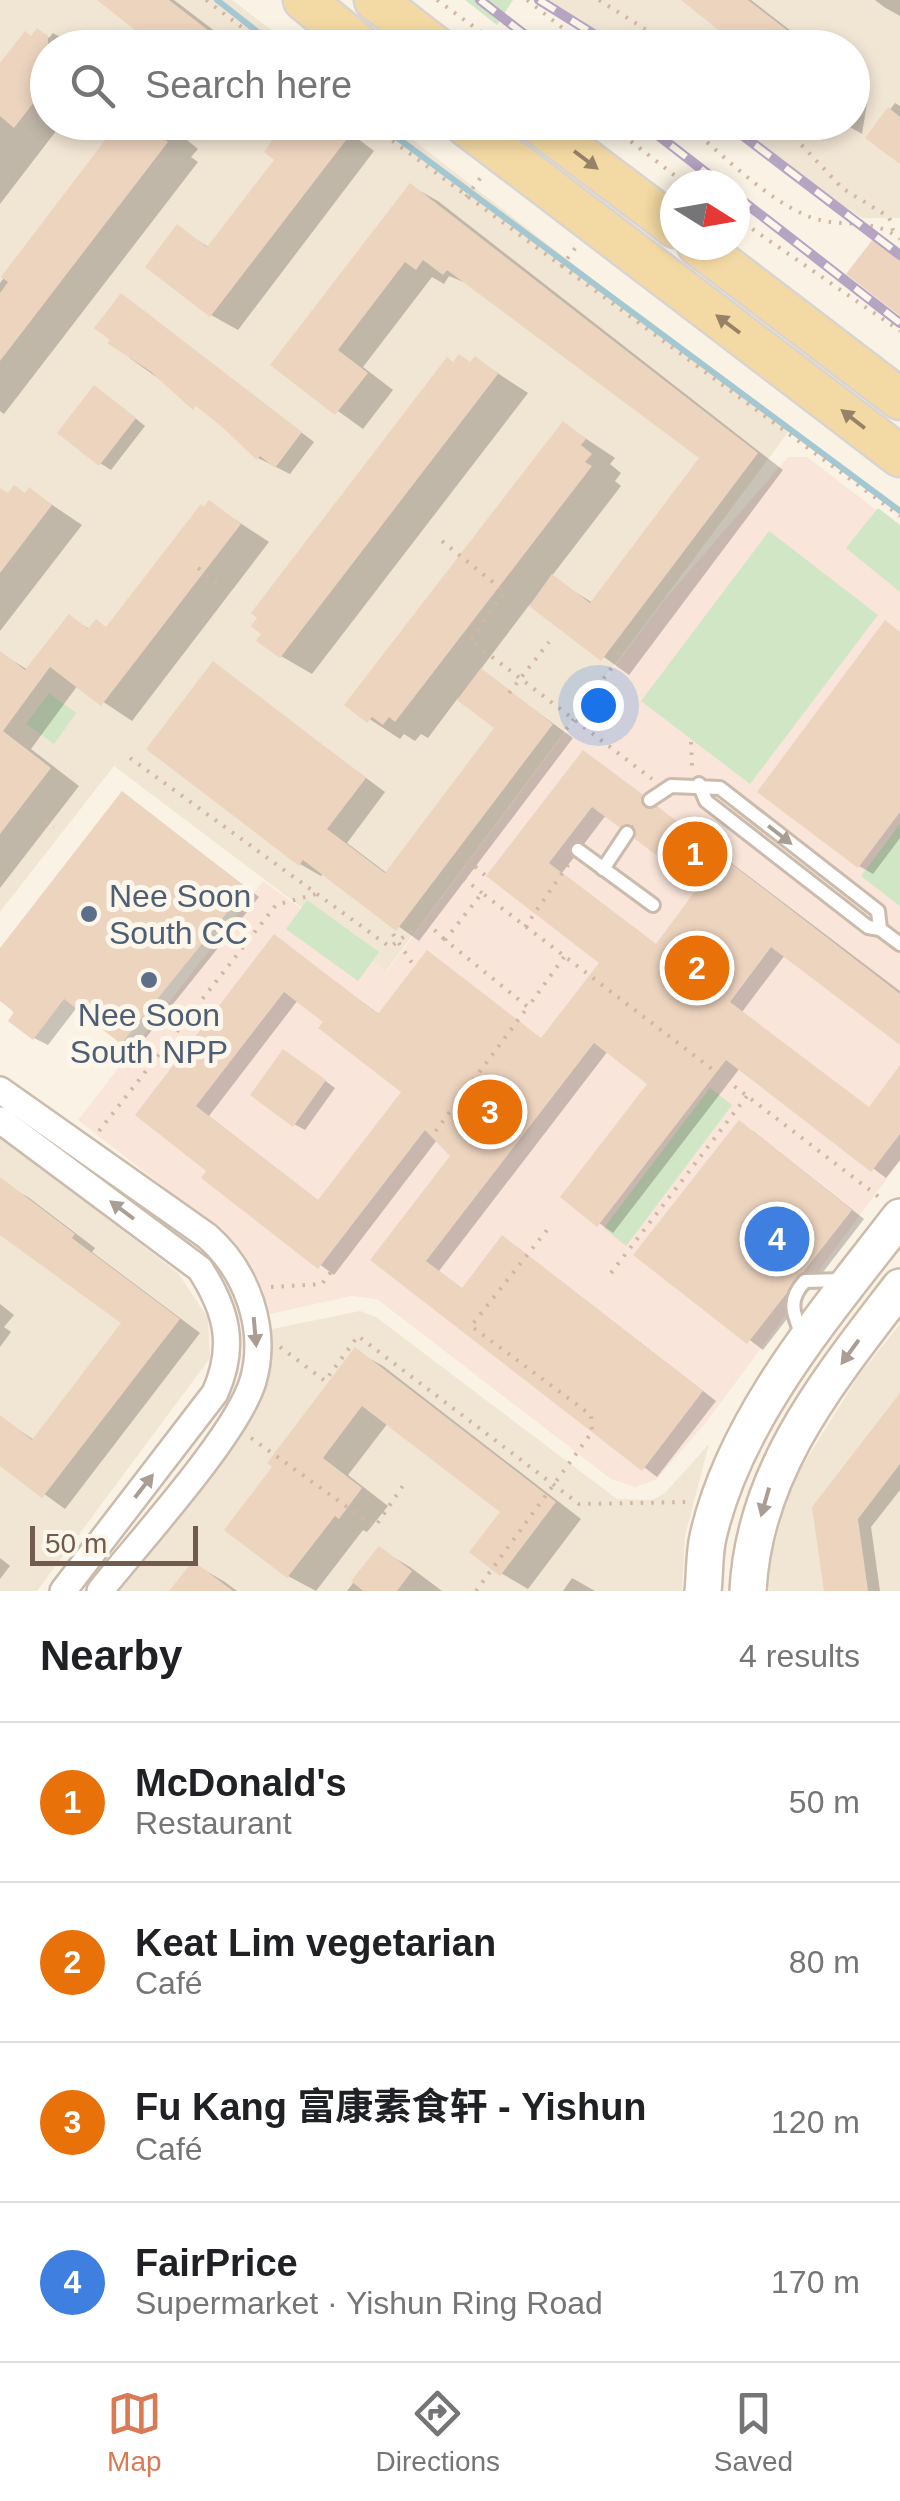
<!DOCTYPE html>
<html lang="en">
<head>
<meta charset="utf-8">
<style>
  :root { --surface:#fff; --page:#f6f6f6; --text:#202124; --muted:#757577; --line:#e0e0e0; --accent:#d97a55 }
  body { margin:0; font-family:Arial,"Noto Sans SC",sans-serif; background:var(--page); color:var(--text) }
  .compass { position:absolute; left:660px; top:170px; width:90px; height:90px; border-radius:50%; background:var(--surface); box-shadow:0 5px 15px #0003; rotate:101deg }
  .scale { position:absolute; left:30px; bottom:25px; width:168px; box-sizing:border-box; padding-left:10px; border:5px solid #705b4d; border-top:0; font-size:28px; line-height:35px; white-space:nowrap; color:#705b4d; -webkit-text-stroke:8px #fdf7eb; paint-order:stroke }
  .you { position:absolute; left:598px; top:705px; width:35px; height:35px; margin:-25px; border:8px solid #fff; border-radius:50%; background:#1a73e8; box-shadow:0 0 0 15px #1a73e833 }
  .badge { display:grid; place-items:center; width:65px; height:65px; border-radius:50%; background:var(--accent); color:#fff; font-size:32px; font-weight:700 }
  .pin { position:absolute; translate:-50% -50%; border:5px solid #fff; box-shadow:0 2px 10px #0006 }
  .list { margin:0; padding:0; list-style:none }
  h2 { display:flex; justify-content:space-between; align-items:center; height:130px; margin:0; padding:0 40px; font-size:42px }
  h2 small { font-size:32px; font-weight:400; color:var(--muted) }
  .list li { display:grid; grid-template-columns:65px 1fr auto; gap:30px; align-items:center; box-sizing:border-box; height:160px; padding:0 40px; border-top:2px solid var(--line) }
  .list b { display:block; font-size:38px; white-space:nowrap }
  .list p { margin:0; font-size:32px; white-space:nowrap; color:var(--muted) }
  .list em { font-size:32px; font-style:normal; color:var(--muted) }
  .icon { flex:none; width:55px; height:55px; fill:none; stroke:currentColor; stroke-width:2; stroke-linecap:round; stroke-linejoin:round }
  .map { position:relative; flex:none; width:900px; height:1591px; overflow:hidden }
  .search { position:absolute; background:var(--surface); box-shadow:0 5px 15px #0003; left:30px; right:30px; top:30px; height:110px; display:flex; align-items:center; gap:25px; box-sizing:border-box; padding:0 35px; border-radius:55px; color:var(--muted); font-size:38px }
  .sheet { height:770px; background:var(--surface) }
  nav { display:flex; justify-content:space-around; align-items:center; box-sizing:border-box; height:140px; border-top:2px solid var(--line); background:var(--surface); font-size:28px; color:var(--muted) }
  nav a { display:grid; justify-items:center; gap:5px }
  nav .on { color:var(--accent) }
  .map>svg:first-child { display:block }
  .residential { fill:#f1e5d4 }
  .commercial { fill:#f9e5da }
  .green { fill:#d1e6c5 }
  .shadow { fill:#0003; fill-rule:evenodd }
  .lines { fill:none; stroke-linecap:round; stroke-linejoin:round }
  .stream { stroke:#a3c8d2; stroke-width:6 }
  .building { fill:#edd4bf; fill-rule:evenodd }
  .lane-casing { stroke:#cabbac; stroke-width:18 }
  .street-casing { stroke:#cabbac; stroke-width:30 }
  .secondary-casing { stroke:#cdbcab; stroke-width:40 }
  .primary-casing { stroke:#dad4d1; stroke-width:45 }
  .path { stroke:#d1b7a3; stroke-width:4; stroke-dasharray:2.5 8; stroke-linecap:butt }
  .lane { stroke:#fff; stroke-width:12 }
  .street { stroke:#fff; stroke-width:25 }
  .secondary { stroke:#fff; stroke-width:35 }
  .primary { stroke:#f3d9a3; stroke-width:40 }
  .rail-casing { stroke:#b6a5c2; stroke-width:10 }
  .rail { stroke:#fdf7eb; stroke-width:6; stroke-dasharray:19; stroke-linecap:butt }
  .oneway { fill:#978167 }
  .oneway2 { fill:#a99d94 }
  .service-dot { fill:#5c6f8a; stroke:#fdf7eb; stroke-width:4 }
  .labels { text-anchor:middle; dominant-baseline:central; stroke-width:10; stroke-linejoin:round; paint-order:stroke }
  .service-label { font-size:32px; fill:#4e5e75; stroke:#fdf7eb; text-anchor:start }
</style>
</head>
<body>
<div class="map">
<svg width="900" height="1591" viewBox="0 0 900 1591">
  <rect width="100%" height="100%" fill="#faf3e5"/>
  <!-- residential -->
  <g class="residential">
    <polygon points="0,0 232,0 294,47 48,48 48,122 391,123 789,431 386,971 114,766 0,912"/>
    <polygon points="548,0 900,0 900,218 862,218 724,123 852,122 852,48 616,47"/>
    <polygon points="0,1136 178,1273 208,1318 210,1358 37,1591 0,1591"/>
    <polygon points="360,1311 376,1317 617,1499 652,1500 665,1493 709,1444 685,1536 682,1591 119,1591 254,1412 267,1378 272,1329"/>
    <polygon points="900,1324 900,1591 769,1591 770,1562 790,1486 857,1378"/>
  </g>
  <!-- commercial -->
  <polygon class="commercial" points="788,457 807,457 900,528 900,1161 707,1421 656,1480 635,1487 611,1479 377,1299 351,1296 270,1314 258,1279 232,1240 78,1120 263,881 387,971 663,602"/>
  <!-- green -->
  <g class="green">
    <polygon points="465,0 513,0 497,25"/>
    <polygon points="878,508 900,525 900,592 846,548"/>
    <polygon points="769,531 878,615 750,784 641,701"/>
    <polygon points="49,693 76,713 54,744 26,724"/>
    <polygon points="900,824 900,906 861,876"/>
    <polygon points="307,900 379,952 358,981 286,929"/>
    <polygon points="710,1088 732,1105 626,1246 604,1228"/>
  </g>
  <!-- shadow -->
  <g class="shadow">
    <polygon points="101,0 174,0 237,48 163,48"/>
    <polygon points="685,0 751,0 813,48 745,48"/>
    <polygon points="875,0 900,0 900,16 884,7"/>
    <polygon points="38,31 49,38 53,33 79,48 48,48 48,122 63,122 0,204 0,67"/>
    <polygon points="852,78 869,91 862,134 841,122 852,122"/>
    <polygon points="895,103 900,106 900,161 869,137"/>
    <polygon points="123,122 177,122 192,134 187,140 198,149 191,157 198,162 4,414 0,411 0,283"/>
    <polygon points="259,122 336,122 374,151 238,330 211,315 178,228 210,248 278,159 276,141"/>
    <polygon points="411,186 438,201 783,470 629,675 530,604 480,670 573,738 419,941 324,873 321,876 300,864 149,748 213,664 385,792 347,843 388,874 498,728 458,698 428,738 421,734 415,741 404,734 400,739 348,705 564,424 615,458 610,464 621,473 615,481 621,486 551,577 593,603 703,458 473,286 449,276 444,284 432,277 363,367 393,390 363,429 274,365"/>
    <polygon points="122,296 314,442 290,474 258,458 224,425 131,359 98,328"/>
    <polygon points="476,359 528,393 312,674 281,656 454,365 472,364"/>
    <polygon points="105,394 145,426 111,470 100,463"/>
    <polygon points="30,490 82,525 0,631 0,494 26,495"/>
    <polygon points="210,503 269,542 132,721 78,685 31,749 79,786 0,888 0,653 28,670 69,617 91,630 108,629"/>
    <polygon points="886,624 900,632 900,838 873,874 859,866"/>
    <path d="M598 762 900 991V1042L785 955 742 1012 870 1109 900 1069V1160L886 1178 740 1068 613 1233 563 1197 650 1083 608 1051 439 1271 464 1290 517 1247 716 1401 657 1477 374 1260 453 1156 437 1140 334 1275 204 1178 210 1170 139 1115 275 937 380 1015 428 953 543 1040 602 962 490 875ZM606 815 702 887 657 945 562 873ZM298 1000 404 1091 320 1202 209 1116Z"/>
    <polygon points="123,794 259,897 136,1050 78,1006 48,1045 34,1038 0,995 0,952"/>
    <polygon points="294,1058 335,1088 305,1130 294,1124"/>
    <polygon points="753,1131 864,1219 763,1350 637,1255"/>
    <polygon points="0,1182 28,1197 95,1248 92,1252 200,1333 65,1509 0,1462 0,1417 34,1440 125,1323 0,1229"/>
    <polygon points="0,1304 14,1315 4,1327 11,1332 0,1347"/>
    <polygon points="356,1351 383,1366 581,1519 528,1589 501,1573 503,1512 388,1423 348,1475 388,1506 367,1532 363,1530 316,1591 288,1576 228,1530"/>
    <polygon points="900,1398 900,1490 871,1527 880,1591 826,1591"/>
    <polygon points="379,1549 410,1567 442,1591 347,1591"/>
    <polygon points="0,1558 10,1566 0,1579"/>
    <polygon points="194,1564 225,1582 237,1591 173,1591"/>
    <polygon points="572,1578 595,1591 563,1591"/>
  </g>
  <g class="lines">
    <!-- stream -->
    <g class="stream">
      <polyline points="217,0 278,48"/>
      <polyline points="376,122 900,511"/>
    </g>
  </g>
  <!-- building -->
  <g class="building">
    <polygon points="97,0 169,0 231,48 158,48"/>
    <polygon points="681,0 748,0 810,48 741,48"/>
    <polygon points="37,28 48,36 48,84 14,128 0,116 0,63 25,31 31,36"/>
    <polygon points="888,107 900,117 900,164 865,138"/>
    <polygon points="119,122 174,122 162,137 168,142 0,361 0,293 8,282 1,277"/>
    <polygon points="248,122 334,122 350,135 210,317 145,267 177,224 207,247 274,160 264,152 272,141"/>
    <polygon points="410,183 758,453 601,661 529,606 552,574 590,603 699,458 447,270 443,275 423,260 416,270 405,262 338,350 368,373 335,415 270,365"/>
    <polygon points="877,234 900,252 900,316 846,274"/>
    <polygon points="121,293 302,432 275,468 260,456 257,460 222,427 196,406 193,410 150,371 107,343 110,340 94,328"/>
    <polygon points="459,354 470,362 475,356 498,374 280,658 256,641 261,634 251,626 257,618 251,613 447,357 453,362"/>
    <polygon points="94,385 136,418 99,466 57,433"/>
    <polygon points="563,421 586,439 581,445 592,454 585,462 592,466 395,722 389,717 383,725 372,717 367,723 344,705"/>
    <polygon points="14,485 25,493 29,487 52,505 0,573 0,488 8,493"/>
    <polygon points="209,500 241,524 101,706 50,667 3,731 51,768 0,834 0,651 25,670 69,614 88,629 96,619 106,627 201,504 204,507"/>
    <polygon points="885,620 900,632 900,812 858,868 757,792"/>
    <polygon points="213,661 366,778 327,829 385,873 494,728 457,700 481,668 553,724 396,931 303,860 299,866 146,749"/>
    <path d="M583 750 642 794 645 808 658 807 900 994V1045L771 947 730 1002 869 1107 900 1065V1134L871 1172 726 1060 597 1227 560 1197 647 1084 594 1043 426 1261 462 1288 502 1235 703 1391 642 1471 370 1260 450 1156 425 1130 318 1269 201 1178 206 1171 135 1115 274 934 378 1014 427 950 541 1038 599 963 486 876ZM592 807 619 827 633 825 635 839 698 887 656 944 549 863ZM284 992 323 1022 318 1028 401 1092 318 1200 196 1106Z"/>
    <polygon points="122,791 247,888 121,1044 64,999 33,1040 8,1021 14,1012 0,1001 0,948"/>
    <polygon points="283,1049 326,1080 293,1127 250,1095"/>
    <polygon points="739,1120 852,1210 747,1344 633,1255"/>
    <polygon points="0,1177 75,1234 72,1238 180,1319 42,1498 0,1466 0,1415 32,1440 121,1323 0,1235"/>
    <polygon points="355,1347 556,1502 500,1576 469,1552 500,1512 362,1406 323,1458 362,1488 339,1519 335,1516 287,1578 224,1530 272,1467 267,1463"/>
    <polygon points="900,1393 900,1464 858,1519 868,1591 824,1591 812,1507"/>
    <polygon points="379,1546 412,1571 397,1591 363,1591 351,1581"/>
    <polygon points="193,1561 233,1591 169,1591"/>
  </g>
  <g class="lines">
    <!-- lane casing -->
    <g class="lane-casing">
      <g id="lane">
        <polyline points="699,784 706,801 868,927 880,929 900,944"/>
        <polyline points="650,800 671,786 720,788 878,911 880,929"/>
        <polyline points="578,850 653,905"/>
        <polyline points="603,869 627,833"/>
        <path d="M802 1335C793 1313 787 1300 805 1281L844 1280"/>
      </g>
    </g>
    <!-- street casing -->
    <g class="street-casing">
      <g id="street">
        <path d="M0 1090 207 1236C247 1271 268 1329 253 1381 237 1435 138 1543 100 1591"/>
        <path d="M0 1120 200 1269C227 1311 236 1346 215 1393L63 1591"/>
      </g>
    </g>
    <!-- secondary casing -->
    <g class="secondary-casing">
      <g id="secondary">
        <path d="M703 1591C705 1574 704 1554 708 1537 735 1417 827 1312 900 1217"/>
        <path d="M748 1591C754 1470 829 1380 900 1287"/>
      </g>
    </g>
    <!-- primary casing -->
    <g class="primary-casing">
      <g id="primary">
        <polyline points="304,0 363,48"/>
        <polyline points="375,0 437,48"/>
        <polyline points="462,122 900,456"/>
        <polyline points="536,122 675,227"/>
        <polyline points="698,245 900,399"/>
      </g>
    </g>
    <!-- path -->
    <g class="path">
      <polyline points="206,0 269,48"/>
      <polyline points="437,0 503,48"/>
      <polyline points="527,0 588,48"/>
      <polyline points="599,0 675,48"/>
      <polyline points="367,122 900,516"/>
      <polyline points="606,122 687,185"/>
      <path d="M683 122C722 153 763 198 810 217 841 229 872 216 900 239"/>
      <polyline points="780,122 842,188 889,217 894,234"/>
      <polyline points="385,134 394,122"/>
      <polyline points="466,197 481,177"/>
      <polyline points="735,217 900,331"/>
      <polyline points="561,267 576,247"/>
      <polyline points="723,512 731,518"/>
      <polyline points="442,541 505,592 470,640 652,779"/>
      <polyline points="198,568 223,587"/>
      <polyline points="509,693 549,642"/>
      <polyline points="691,742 692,767"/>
      <polyline points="130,758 390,947 425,921 445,940"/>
      <polyline points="45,821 54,827"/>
      <polyline points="459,853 486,876"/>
      <polyline points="482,893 459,875 621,655 614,649"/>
      <polyline points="525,927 570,862"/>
      <polyline points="393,934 414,966"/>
      <polyline points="564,957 528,1007 445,940 482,893 879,1197"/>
      <polyline points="99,1131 276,905 316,894"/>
      <polyline points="611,1273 747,1096"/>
      <polyline points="271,1287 322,1284 527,1008"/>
      <polyline points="280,1347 325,1381 358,1336 579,1504 691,1502"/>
      <polyline points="251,1438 375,1527 404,1484"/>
      <polyline points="476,1591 592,1432 591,1415 471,1326 551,1225"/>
    </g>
    <!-- lane -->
    <use href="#lane" class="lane"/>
    <!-- street -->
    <use href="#street" class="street"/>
    <!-- secondary -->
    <use href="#secondary" class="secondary"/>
    <!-- primary -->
    <use href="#primary" class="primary"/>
    <!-- rail casing -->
    <g class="rail-casing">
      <g id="rail">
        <polyline points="480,0 542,48"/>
        <polyline points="539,0 616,48"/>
        <polyline points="641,122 722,185"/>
        <polyline points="725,122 900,255"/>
        <polyline points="735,195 900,323"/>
      </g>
    </g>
    <!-- rail -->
    <use href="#rail" class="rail"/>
  </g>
  <!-- one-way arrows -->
  <defs><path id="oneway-solid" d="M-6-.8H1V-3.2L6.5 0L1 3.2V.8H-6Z" transform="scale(2.5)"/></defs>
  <g class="oneway">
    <use href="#oneway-solid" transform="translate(586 160) rotate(37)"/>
    <use href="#oneway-solid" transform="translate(728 324) rotate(-143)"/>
    <use href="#oneway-solid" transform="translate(853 419) rotate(-142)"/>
  </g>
  <g class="oneway2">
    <use href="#oneway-solid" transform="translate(780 835) rotate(38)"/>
    <use href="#oneway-solid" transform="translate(122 1210) rotate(-143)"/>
    <use href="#oneway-solid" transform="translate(255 1332) rotate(85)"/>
    <use href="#oneway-solid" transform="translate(850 1352) rotate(126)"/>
    <use href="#oneway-solid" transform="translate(144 1486) rotate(-52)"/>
    <use href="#oneway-solid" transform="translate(765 1502) rotate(106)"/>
  </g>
  <!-- markers -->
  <g class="service-dot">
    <circle cx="89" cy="914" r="10"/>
    <circle cx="149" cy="980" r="10"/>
  </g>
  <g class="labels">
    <!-- service labels -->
    <g class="service-label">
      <text x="109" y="896">Nee Soon<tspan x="109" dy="37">South CC</tspan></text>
      <text x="149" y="1015" text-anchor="middle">Nee Soon<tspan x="149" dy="37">South NPP</tspan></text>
    </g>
  </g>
</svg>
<svg class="compass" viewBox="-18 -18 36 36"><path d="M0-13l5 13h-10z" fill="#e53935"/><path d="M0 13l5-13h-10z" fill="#757577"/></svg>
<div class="scale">50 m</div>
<div class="you"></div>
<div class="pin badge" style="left:695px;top:854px;background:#e8710a">1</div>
<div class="pin badge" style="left:697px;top:968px;background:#e8710a">2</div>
<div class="pin badge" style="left:490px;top:1112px;background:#e8710a">3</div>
<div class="pin badge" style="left:777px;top:1239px;background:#3f7fe0">4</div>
<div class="search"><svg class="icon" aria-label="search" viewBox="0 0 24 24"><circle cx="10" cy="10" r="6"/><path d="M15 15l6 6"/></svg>Search here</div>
</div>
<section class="sheet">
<h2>Nearby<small>4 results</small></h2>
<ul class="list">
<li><span class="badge" style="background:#e8710a">1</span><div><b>McDonald's</b><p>Restaurant</p></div><em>50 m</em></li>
<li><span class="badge" style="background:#e8710a">2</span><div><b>Keat Lim vegetarian</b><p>Café</p></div><em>80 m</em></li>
<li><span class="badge" style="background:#e8710a">3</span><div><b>Fu Kang 富康素食轩 - Yishun</b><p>Café</p></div><em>120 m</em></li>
<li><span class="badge" style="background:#3f7fe0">4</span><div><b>FairPrice</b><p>Supermarket · Yishun Ring Road</p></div><em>170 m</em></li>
</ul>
</section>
<nav>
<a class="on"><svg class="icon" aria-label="map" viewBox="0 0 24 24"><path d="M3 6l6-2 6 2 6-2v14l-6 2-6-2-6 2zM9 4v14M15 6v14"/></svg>Map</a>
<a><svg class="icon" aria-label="directions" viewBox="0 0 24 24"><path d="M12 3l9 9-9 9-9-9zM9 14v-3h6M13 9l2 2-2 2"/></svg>Directions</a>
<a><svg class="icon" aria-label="saved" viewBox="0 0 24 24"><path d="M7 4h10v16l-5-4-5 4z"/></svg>Saved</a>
</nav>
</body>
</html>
